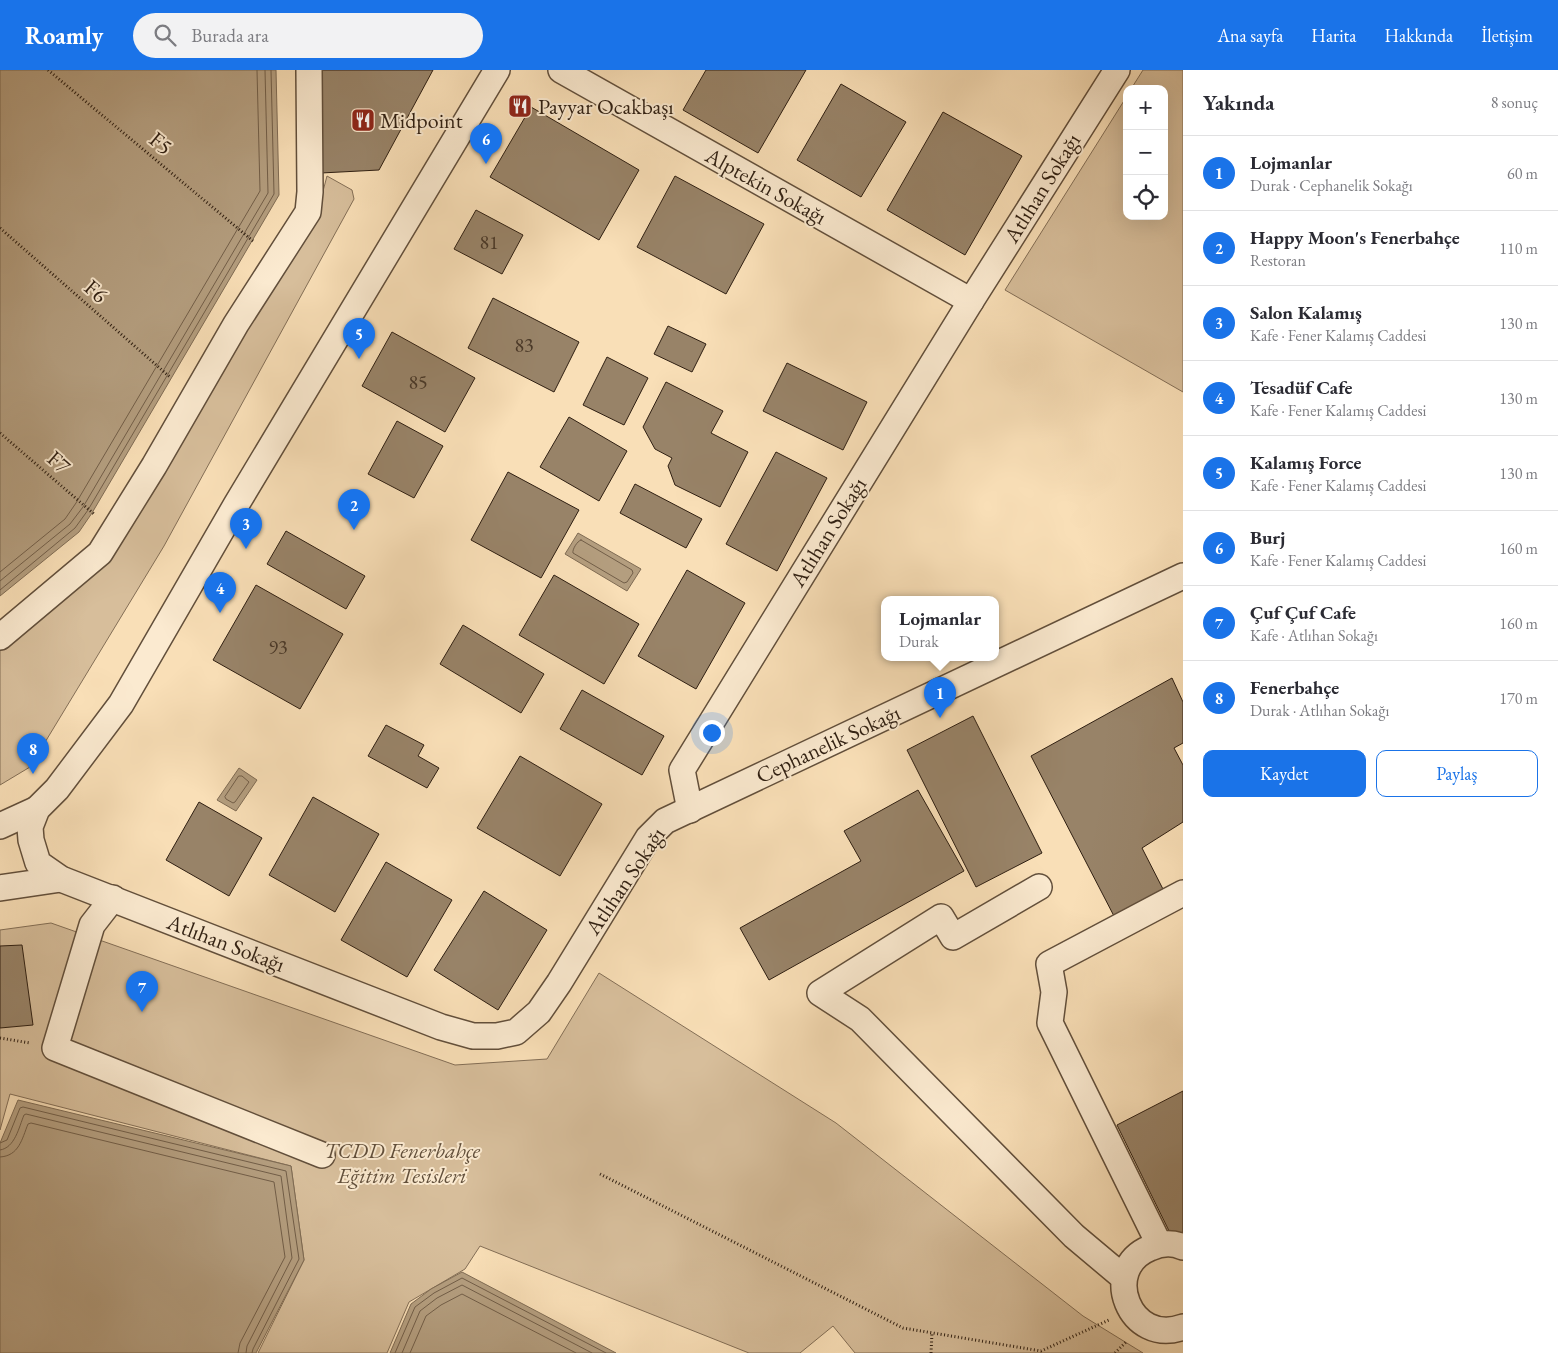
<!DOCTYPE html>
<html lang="tr">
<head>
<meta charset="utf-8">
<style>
  :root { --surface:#fff; --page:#f2f2f3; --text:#2b2b33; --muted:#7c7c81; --line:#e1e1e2; --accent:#1a73e8 }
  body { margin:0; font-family:"EB Garamond",serif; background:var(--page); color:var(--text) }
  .controls { position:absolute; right:15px; top:15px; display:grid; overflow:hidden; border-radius:10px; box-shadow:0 5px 20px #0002 }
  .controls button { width:45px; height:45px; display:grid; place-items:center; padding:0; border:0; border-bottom:1px solid var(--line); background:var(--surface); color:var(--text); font:25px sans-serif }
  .you { position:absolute; left:711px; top:662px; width:18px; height:18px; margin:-12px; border:4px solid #fff; border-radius:50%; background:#1a73e8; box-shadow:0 0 0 8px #1a73e833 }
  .badge { display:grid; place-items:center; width:32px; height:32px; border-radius:50%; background:var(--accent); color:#fff; font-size:16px; font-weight:700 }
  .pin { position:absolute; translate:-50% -41px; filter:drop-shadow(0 1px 2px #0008) }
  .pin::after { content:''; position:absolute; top:26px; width:18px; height:15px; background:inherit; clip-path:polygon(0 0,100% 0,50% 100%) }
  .popup { position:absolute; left:881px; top:526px; width:118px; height:65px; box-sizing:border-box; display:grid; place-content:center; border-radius:10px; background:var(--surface); filter:drop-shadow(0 1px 4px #0005); font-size:16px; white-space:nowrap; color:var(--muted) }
  .popup b { font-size:19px; color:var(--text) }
  .popup::after { content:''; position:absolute; left:50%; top:100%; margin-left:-10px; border:10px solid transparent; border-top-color:var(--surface) }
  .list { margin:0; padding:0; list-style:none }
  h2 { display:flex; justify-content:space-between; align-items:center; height:65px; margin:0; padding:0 20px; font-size:21px }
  h2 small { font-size:16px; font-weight:400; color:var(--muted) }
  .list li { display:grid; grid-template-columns:32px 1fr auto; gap:15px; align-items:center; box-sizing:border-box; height:75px; padding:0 20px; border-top:1px solid var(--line) }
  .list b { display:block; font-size:19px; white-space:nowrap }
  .list p { margin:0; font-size:16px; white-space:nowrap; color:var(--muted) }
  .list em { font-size:16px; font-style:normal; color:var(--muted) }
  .actions { display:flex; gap:10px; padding:15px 20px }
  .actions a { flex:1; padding:11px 0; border:1px solid var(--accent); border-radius:10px; text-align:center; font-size:18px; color:var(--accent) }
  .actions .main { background:var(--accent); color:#fff }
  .icon { flex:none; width:28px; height:28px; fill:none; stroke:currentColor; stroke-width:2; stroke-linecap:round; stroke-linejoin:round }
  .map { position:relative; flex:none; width:1183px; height:1283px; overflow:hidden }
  header { display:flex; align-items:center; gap:30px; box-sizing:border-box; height:70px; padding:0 25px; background:var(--accent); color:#fff }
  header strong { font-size:24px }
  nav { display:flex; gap:28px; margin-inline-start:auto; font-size:18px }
  .search { width:350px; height:45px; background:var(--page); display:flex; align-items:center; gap:12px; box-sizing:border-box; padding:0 18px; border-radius:28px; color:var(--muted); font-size:19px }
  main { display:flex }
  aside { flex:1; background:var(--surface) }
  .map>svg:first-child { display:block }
  .green { fill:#d7be9b; stroke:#836e56 }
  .water { fill:#b49e7f; stroke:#7f6b53 }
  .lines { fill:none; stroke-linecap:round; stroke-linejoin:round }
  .shore { stroke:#725e48; stroke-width:1 }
  .building { fill:#988368; stroke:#2f1f12 }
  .minor-casing { stroke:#624f3b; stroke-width:28 }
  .path { stroke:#2f1f12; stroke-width:3; stroke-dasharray:1 2.5; stroke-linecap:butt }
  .minor { stroke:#fbead0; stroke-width:25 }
  .labels { text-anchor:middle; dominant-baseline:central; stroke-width:4; stroke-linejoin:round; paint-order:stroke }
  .number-label { font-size:20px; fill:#493828 }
  .poi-label { font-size:22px; fill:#2f1f12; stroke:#fbead0; text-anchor:start }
  .street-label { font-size:22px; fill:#2f1f12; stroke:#fbead0 }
  .park-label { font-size:22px; font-style:italic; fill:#614f3b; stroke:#fbead0 }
</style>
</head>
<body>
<header>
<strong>Roamly</strong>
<div class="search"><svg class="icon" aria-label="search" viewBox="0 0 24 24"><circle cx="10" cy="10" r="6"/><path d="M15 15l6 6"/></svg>Burada ara</div>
<nav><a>Ana sayfa</a><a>Harita</a><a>Hakkında</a><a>İletişim</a></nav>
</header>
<main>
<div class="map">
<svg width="1183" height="1283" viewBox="0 0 1183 1283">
  <rect width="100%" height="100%" fill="#f9dfb7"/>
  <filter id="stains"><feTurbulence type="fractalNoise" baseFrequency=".004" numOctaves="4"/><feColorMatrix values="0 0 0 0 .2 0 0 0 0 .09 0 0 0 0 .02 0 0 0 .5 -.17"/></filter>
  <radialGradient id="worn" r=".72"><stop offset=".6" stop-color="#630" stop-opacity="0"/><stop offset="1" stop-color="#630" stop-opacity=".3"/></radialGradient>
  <!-- green -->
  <g class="green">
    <polygon points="1143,0 1183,0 1183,322 1005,220 1127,26 1127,146 1164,146 1164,19 1131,19"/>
    <polygon points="327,106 352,120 354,129 164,476 30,697 0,715 0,581 65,525 318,140"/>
    <polygon points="51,853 455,995 547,989 599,903 836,1053 1083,1246 1143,1283 855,1283 833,1256 800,1283 749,1283 480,1176 465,1199 409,1232 387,1283 258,1283 304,1190 291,1096 10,1024 0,1060 0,860"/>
  </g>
  <!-- water -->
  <g class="water">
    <polygon points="0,0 276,0 279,125 92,443 79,462 0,526"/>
    <polygon points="578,463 641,499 627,521 565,484"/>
    <polygon points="239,698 257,710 236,741 217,730"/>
    <polygon points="18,1030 291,1096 304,1190 256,1283 0,1283 0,1073"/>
    <polygon points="462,1202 616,1283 390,1283 411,1234 431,1219"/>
  </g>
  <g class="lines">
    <!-- shore -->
    <g class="shore">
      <path d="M581 470 632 500 633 503 627 512 624 513 573 483C572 480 577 471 581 470Z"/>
      <polyline points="0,502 65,449 76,433 260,121 257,0"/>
      <polyline points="0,511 70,454 83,437 268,123 265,0"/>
      <polyline points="0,520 75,458 88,440 274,124 271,0"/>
      <polygon points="239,706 242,706 249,712 235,732 233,733 226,729 225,727"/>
      <polyline points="0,1073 7,1070 20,1038 23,1037 286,1101 299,1189 253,1279 252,1283"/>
      <path d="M0 1080C15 1078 19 1057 24 1045L26 1044 281 1106 292 1188 247 1276 246 1283"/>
      <path d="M0 1087C19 1086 22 1069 28 1054L31 1053 274 1112 285 1187 240 1273 238 1283"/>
      <polyline points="395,1283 415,1237 434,1223 462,1208 606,1283"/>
      <polyline points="402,1283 420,1241 437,1228 462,1215 592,1283"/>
      <polyline points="410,1283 426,1246 441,1235 462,1224 576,1283"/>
    </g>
  </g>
  <!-- building -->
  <g class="building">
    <polygon points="321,0 433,0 379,100 321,103"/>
    <polygon points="706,0 806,0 758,83 683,40"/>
    <polygon points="841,14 906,52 861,127 797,90"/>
    <polygon points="531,37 639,100 599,170 490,107"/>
    <polygon points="943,42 1022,86 965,185 887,140"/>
    <polygon points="675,106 764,154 726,224 637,177"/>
    <polygon points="476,140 523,165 502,204 454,179"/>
    <polygon points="493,228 579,272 554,322 468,278"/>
    <polygon points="668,256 706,274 692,302 654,284"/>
    <polygon points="392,262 475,308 445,362 362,316"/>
    <polygon points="607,287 648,308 624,355 583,335"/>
    <polygon points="787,293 867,332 843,380 763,341"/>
    <polygon points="666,312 723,341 711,363 748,382 720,437 675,415 668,396 672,388 655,379 643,357"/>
    <polygon points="569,347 627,381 599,431 540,397"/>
    <polygon points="397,351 443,376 414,428 368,404"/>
    <polygon points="776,382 827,408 777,501 726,474"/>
    <polygon points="508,402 579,440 541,508 471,470"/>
    <polygon points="635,414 702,449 686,478 620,443"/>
    <polygon points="286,461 365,506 346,539 267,494"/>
    <polygon points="687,500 745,533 696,619 638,586"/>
    <polygon points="554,505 639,554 604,614 519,565"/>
    <polygon points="256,515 343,564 300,639 213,590"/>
    <polygon points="463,555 544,604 521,643 440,594"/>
    <polygon points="1172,608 1183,632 1183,673 1174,678 1183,695 1183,752 1142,778 1165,823 1115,848 1031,686"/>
    <polygon points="582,620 664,666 642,705 560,659"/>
    <polygon points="973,646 1042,783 976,817 907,680"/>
    <polygon points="386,655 424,675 418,686 439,698 427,718 368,686"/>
    <polygon points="520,686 602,734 560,806 477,758"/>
    <polygon points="918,720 964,801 769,910 740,858 861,791 844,761"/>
    <polygon points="313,727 379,764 335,842 269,805"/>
    <polygon points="199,732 262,768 229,826 166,790"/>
    <polygon points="386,792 452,830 407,907 341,870"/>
    <polygon points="484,821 547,860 498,940 434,900"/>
    <polygon points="22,875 33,955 0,958 0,876"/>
    <polygon points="1183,1021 1183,1163 1173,1169 1117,1055"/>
  </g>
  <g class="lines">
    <!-- minor casing -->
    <g class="minor-casing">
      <g id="minor">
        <polyline points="497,0 236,435 121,634 57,719 37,739 30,757 31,770 38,793 61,809 441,957 473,966 497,966 516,962 539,942 559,913 648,768 665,751 1183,506"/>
        <polyline points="561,0 971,231"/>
        <polyline points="0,567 100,483 154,396 236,254 308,142 310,122 309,0"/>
        <polyline points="690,740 682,700 971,231 1117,0"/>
        <polyline points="0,756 37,739"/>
        <polyline points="1039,817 953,867 941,847 820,923 860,949 1074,1166 1124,1208"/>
        <polyline points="0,818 61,809"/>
        <polyline points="113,828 92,855 55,978 322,1085"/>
        <polyline points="1159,1174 1050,953 1054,922 1049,894 1183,823"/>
        <path d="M1183 1177C1172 1172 1161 1173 1150 1178 1099 1199 1130 1277 1183 1257"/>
      </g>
    </g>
    <!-- path -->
    <g class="path">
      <polyline points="48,0 253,171"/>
      <polyline points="0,158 171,308"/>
      <polyline points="0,363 94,444"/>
      <polyline points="0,968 30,973"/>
      <polyline points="600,1104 903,1258 1041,1281 1109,1250"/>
      <polyline points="931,1283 932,1263"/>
      <polyline points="1115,1283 1127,1271"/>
    </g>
    <!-- minor -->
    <use href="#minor" class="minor"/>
  </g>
  <!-- icons -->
  <defs>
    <g id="restaurant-square" transform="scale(1.25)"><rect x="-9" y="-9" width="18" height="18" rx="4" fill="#8f2418" stroke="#fbead0"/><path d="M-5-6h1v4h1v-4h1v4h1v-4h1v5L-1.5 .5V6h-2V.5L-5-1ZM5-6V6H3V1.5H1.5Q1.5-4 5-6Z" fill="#fff"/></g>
  </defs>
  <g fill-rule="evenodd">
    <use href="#restaurant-square" x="520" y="36"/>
    <use href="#restaurant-square" x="363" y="50"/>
  </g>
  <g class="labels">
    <!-- number labels -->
    <g class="number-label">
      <text x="489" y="172">81</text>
      <text x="524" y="275">83</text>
      <text x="418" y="312">85</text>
      <text x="278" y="577">93</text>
    </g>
    <!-- poi labels -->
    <g class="poi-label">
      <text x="538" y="36">Payyar Ocakbaşı</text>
      <text x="380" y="50">Midpoint</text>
    </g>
    <!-- street labels -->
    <g class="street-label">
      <text transform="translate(161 73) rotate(40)">F5</text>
      <text transform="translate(766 116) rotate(29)">Alptekin Sokağı</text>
      <text transform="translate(1042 118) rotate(-58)">Atlıhan Sokağı</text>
      <text transform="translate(96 221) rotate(41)">F6</text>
      <text transform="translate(59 392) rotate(41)">F7</text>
      <text transform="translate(828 462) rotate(-58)">Atlıhan Sokağı</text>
      <text transform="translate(828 674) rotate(-25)">Cephanelik Sokağı</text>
      <text transform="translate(625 811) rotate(-56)">Atlıhan Sokağı</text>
      <text transform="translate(226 873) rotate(21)">Atlıhan Sokağı</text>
    </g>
    <!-- park labels -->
    <g class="park-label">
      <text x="402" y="1080">TCDD Fenerbahçe<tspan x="402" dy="25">Eğitim Tesisleri</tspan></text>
    </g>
  </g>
  <rect width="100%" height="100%" filter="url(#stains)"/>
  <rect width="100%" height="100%" fill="url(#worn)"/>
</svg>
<div class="controls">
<button>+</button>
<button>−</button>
<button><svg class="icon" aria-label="locate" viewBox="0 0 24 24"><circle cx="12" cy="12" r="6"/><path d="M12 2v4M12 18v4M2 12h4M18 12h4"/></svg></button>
</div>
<div class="you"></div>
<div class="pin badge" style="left:940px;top:648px">1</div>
<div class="popup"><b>Lojmanlar</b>Durak</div>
<div class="pin badge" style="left:354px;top:460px">2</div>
<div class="pin badge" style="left:246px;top:479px">3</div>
<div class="pin badge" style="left:220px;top:543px">4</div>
<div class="pin badge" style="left:359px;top:289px">5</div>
<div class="pin badge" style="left:486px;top:94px">6</div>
<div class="pin badge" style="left:142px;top:942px">7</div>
<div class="pin badge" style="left:33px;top:704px">8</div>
</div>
<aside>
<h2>Yakında<small>8 sonuç</small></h2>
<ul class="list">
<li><span class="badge">1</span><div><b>Lojmanlar</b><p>Durak · Cephanelik Sokağı</p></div><em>60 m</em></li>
<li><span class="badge">2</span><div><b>Happy Moon's Fenerbahçe</b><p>Restoran</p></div><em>110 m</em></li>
<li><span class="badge">3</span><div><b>Salon Kalamış</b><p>Kafe · Fener Kalamış Caddesi</p></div><em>130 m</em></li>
<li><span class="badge">4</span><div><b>Tesadüf Cafe</b><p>Kafe · Fener Kalamış Caddesi</p></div><em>130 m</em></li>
<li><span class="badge">5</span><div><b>Kalamış Force</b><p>Kafe · Fener Kalamış Caddesi</p></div><em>130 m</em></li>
<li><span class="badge">6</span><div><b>Burj</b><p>Kafe · Fener Kalamış Caddesi</p></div><em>160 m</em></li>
<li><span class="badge">7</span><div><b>Çuf Çuf Cafe</b><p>Kafe · Atlıhan Sokağı</p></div><em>160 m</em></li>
<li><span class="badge">8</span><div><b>Fenerbahçe</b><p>Durak · Atlıhan Sokağı</p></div><em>170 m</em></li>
</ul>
<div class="actions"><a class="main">Kaydet</a><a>Paylaş</a></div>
</aside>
</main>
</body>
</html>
